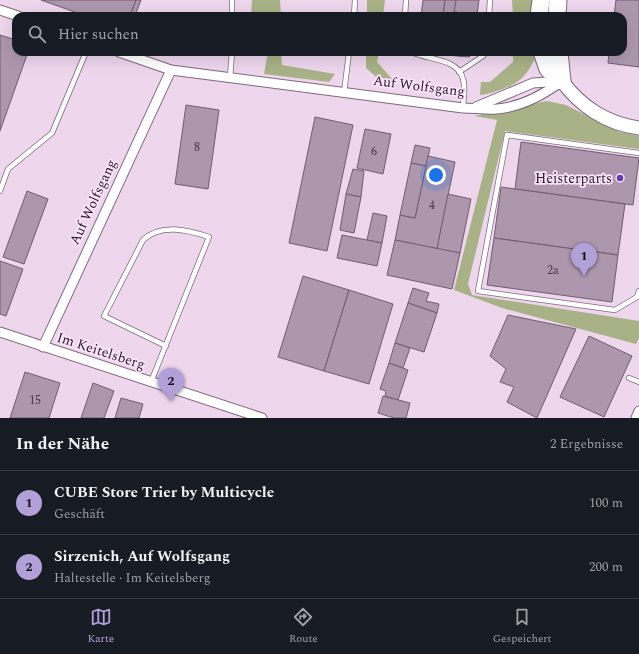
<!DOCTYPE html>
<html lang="de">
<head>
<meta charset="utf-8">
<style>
  :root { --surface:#171b24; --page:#20242c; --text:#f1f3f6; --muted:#9ea1a6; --line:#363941; --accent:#b2a1d9 }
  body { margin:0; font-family:Spectral,serif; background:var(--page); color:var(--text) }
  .you { position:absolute; left:436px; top:175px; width:14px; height:14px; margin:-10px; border:3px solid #fff; border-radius:50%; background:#1a73e8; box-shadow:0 0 0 6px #1a73e833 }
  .badge { display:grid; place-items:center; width:26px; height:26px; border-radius:50%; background:var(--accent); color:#111; font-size:13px; font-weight:700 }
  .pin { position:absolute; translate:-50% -33px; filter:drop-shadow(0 1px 2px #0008) }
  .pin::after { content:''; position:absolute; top:21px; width:14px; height:12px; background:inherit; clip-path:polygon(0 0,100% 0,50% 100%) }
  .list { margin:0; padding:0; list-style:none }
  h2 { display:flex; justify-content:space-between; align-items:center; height:52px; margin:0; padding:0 16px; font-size:17px }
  h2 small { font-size:13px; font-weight:400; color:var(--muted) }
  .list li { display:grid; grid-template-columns:26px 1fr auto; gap:12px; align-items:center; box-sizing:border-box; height:64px; padding:0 16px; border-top:1px solid var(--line) }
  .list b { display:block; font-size:15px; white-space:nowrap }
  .list p { margin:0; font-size:13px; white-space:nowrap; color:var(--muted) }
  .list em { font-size:13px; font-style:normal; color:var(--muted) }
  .icon { flex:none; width:22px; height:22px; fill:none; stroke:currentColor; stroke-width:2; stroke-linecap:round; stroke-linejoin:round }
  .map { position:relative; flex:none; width:639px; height:418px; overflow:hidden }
  .search { position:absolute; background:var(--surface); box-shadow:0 4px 16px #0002; left:12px; right:12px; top:12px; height:44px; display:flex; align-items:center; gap:10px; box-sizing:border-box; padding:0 14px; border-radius:12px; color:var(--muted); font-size:15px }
  .sheet { height:180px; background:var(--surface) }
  nav { display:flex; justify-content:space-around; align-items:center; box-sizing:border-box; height:56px; border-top:1px solid var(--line); background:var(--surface); font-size:11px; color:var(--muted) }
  nav a { display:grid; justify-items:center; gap:2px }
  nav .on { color:var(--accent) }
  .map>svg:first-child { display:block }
  .green { fill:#a8b286 }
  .building { fill:#ad97ad; stroke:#715c71 }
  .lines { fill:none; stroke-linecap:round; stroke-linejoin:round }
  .lane-casing { stroke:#7f697e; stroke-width:6 }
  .street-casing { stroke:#7f697e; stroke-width:11 }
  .secondary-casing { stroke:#7f697e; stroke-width:15 }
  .highway-casing { stroke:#7f697e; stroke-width:19 }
  .lane { stroke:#fff; stroke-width:4.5 }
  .street { stroke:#fff; stroke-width:9 }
  .secondary { stroke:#fff; stroke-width:13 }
  .highway { stroke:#fff; stroke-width:17 }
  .poi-dot { fill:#653db5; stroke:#fbe3fb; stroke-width:1.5 }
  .labels { text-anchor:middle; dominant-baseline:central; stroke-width:3.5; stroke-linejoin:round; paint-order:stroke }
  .number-label { font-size:12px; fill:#483c48 }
  .street-label { font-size:14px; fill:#261d26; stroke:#fbe3fb }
  .poi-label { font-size:14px; fill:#261d26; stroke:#fbe3fb; text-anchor:end }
</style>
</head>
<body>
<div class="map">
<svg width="639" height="418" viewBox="0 0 639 418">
  <rect width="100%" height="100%" fill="#eed6ed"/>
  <!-- green -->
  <g class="green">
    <polygon points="252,0 280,0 281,16 251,16"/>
    <polygon points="367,0 385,0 383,16 367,16"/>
    <polygon points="512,0 536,0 534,16 513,16"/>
    <polygon points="268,52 281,52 282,65 335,74 329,82 264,74"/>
    <polygon points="366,52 379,52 377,62 393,80 376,77 366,68"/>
    <path d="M513 52H536L537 53C533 63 529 71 522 78 514 86 491 94 480 95L481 82H490L513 62Z"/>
    <polygon points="547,101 566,105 619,132 639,136 639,149 505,131 468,284 472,295 639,321 639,338 636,344 502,308 454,290 497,120 474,116"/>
  </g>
  <!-- building -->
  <g class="building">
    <polygon points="41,0 136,0 130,16 86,16"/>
    <polygon points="136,0 141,0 135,16 130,16"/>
    <polygon points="423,0 445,0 443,16 421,16"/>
    <polygon points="445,0 456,0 454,16 443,16"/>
    <polygon points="456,0 479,0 477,15 454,12"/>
    <polygon points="616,0 639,0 639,67 608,63 609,52 623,52 623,16 614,16"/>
    <polygon points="454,12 477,15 477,16 454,16"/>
    <polygon points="0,35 16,40 16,52 28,52 0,131"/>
    <polygon points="444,52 475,52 469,57 446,55"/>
    <polygon points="186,105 219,110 208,189 175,184"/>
    <polygon points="315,117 353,125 327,251 289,243"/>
    <polygon points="365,129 391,134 383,174 357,168"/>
    <polygon points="521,142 639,158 633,205 515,189"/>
    <polygon points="415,145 430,148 426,166 411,163"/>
    <polygon points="428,156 455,162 437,249 395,240 400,215 415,218"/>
    <polygon points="411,163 426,166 415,218 400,215"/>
    <polygon points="353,169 364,171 361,197 346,194"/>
    <polygon points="501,187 625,204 618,255 494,238"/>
    <polygon points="27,191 48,199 24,264 3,257"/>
    <polygon points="346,194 361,197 354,233 340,230"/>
    <polygon points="448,194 471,199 460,253 437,249"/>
    <polygon points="373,213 387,216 382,243 367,240"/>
    <polygon points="342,235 382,243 377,266 337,258"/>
    <polygon points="494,238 618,255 612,302 487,285"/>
    <polygon points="395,240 460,253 452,289 387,275"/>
    <polygon points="0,261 23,269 6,316 0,314"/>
    <polygon points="303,276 349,290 324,371 278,357"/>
    <polygon points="413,288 429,293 426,301 439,304 437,313 408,303"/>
    <polygon points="349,290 393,304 369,384 324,371"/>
    <polygon points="408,303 437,313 424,352 395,343"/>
    <polygon points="508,315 576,329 537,418 507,402 514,387 500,382 506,369 490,356"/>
    <polygon points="589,336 632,356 604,417 560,397"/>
    <polygon points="395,343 410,348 403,368 389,363"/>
    <polygon points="389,363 408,370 398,400 385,396 386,391 380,389"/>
    <polygon points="25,372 60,383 49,418 10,418"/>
    <polygon points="93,383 114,391 104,418 81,418"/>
    <polygon points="383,396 410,403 406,418 394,418 378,413"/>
    <polygon points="121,398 143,404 139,418 115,418"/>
  </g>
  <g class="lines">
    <!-- lane casing -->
    <g class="lane-casing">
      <g id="lane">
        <polyline points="232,16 232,0"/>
        <polyline points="354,16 355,0"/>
        <polyline points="405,16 406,0"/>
        <polyline points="489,16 490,0"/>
        <path d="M412 52C427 60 458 58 463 79 466 88 463 99 463 108"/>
        <polyline points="459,72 483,56 486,52"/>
        <polyline points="230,78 232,52"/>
        <polyline points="344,93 349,52"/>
        <polyline points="639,153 507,135 478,291 615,310 637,297 639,291"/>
        <polyline points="0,191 8,169 52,133 86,52"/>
        <polyline points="629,378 639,382"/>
        <path d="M151 382 209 237C188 230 161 223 143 240L104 316 166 346"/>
      </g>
    </g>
    <!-- street casing -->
    <g class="street-casing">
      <g id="street">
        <polyline points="0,10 18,16"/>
        <path d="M119 52 171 70 463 108C474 108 486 110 497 109 521 107 543 95 562 81"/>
        <polyline points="476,107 533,83 561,81"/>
        <polyline points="0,332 262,418"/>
        <polyline points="43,347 171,70"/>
        <polyline points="636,418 639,411"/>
      </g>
    </g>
    <!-- secondary casing -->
    <g class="secondary-casing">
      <path id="secondary" d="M562 81C580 106 607 124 639 128"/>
    </g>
    <!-- highway casing -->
    <g class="highway-casing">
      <g id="highway">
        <polyline points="539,16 541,0"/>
        <polyline points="557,16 558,0"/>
        <polyline points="542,52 548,69 562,81"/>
        <polyline points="559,52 562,81"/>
      </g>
    </g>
    <!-- lane -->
    <use href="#lane" class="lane"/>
    <!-- street -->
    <use href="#street" class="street"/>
    <!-- secondary -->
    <use href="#secondary" class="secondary"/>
    <!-- highway -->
    <use href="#highway" class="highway"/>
  </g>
  <!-- markers -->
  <circle class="poi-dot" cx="620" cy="178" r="4"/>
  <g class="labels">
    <!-- number labels -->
    <g class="number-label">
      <text x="197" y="147">8</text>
      <text x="374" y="151">6</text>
      <text x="432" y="205">4</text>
      <text x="553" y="270">2a</text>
      <text x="35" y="400">15</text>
    </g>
    <!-- street labels -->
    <g class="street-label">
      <text transform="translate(419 86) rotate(7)">Auf Wolfsgang</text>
      <text transform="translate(93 202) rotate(-65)">Auf Wolfsgang</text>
      <text transform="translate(101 351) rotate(18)">Im Keitelsberg</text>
    </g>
    <!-- poi labels -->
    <g class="poi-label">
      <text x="612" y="178">Heisterparts</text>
    </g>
  </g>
</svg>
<div class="you"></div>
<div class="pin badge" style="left:584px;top:276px">1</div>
<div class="pin badge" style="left:171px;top:401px">2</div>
<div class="search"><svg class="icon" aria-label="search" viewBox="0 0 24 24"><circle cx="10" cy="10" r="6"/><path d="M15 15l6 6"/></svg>Hier suchen</div>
</div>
<section class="sheet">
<h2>In der Nähe<small>2 Ergebnisse</small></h2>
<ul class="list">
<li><span class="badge">1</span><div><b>CUBE Store Trier by Multicycle</b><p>Geschäft</p></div><em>100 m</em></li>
<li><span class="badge">2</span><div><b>Sirzenich, Auf Wolfsgang</b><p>Haltestelle · Im Keitelsberg</p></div><em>200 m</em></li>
</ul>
</section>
<nav>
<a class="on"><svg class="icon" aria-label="map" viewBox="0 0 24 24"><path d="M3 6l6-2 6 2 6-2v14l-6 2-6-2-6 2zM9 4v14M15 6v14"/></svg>Karte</a>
<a><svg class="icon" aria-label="directions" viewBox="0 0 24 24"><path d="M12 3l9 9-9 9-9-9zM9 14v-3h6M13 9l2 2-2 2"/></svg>Route</a>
<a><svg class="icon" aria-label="saved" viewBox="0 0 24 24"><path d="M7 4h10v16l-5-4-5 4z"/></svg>Gespeichert</a>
</nav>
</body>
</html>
